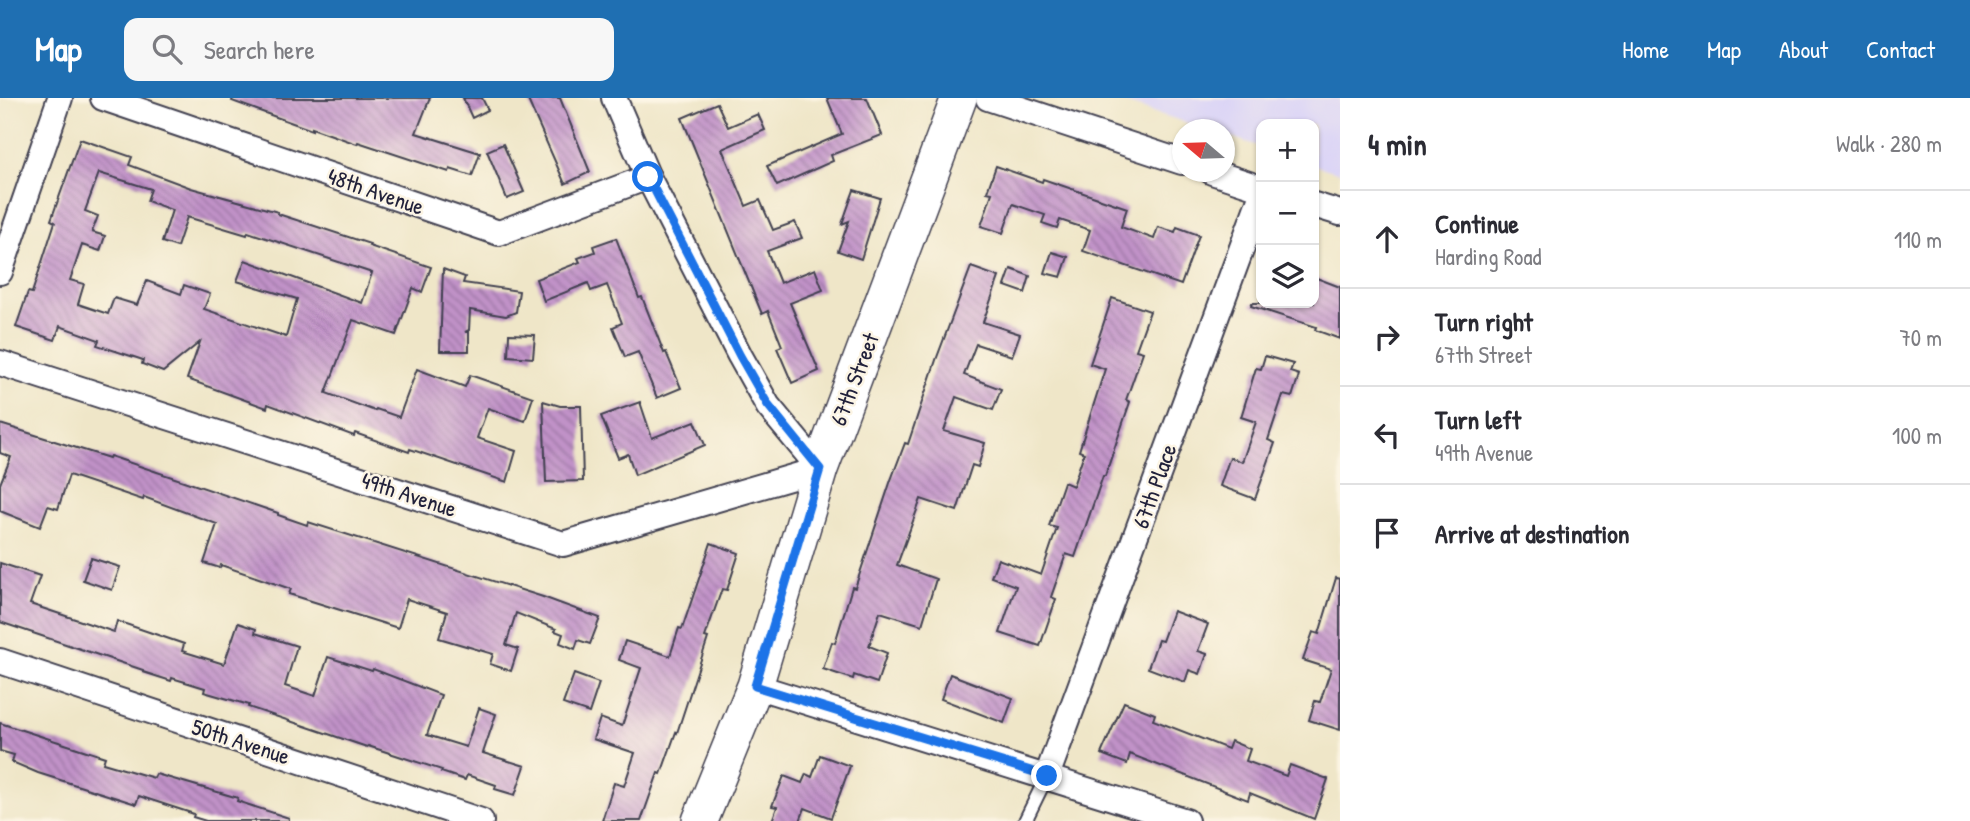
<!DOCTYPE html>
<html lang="en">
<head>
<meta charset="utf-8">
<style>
  :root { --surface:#fff; --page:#f7f7f7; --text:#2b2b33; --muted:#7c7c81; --line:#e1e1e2; --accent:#1f6fb2 }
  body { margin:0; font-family:"Patrick Hand",sans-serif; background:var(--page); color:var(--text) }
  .controls { position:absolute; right:21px; top:21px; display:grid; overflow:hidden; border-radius:14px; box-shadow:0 2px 5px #0004 }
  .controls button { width:63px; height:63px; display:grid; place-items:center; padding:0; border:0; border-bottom:2px solid var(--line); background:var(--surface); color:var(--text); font:35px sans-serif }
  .compass { position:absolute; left:1172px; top:21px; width:63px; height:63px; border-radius:50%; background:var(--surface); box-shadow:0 2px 5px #0004; rotate:289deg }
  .stop { position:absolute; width:21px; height:21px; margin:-16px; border:5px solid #1a73e8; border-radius:50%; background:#fff }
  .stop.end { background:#1a73e8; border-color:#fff; box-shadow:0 2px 7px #0008 }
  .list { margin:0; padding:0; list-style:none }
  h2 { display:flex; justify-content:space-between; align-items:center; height:91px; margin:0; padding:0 28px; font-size:30px }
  h2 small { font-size:23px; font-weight:400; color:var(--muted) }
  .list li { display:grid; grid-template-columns:46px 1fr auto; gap:21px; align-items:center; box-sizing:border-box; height:98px; padding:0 28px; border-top:2px solid var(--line) }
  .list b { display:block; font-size:26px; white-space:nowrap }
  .list p { margin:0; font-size:23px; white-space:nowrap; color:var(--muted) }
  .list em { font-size:23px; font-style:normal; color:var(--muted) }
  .icon { flex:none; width:38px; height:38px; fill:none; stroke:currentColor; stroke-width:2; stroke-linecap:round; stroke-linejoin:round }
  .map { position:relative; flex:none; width:1340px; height:723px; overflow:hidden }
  header { display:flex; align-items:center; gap:42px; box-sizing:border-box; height:98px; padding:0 35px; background:var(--accent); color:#fff }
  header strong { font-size:33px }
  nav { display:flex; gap:38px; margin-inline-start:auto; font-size:24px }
  .search { width:490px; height:63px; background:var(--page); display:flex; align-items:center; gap:18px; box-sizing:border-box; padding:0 24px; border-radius:14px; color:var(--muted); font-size:26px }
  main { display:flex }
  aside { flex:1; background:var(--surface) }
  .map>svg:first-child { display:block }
  .built { fill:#dcd5f6 }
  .building { fill:url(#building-back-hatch); fill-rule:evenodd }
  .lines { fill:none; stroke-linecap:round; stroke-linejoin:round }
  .lane-casing { stroke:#413f50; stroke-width:16 }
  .street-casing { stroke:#413f50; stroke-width:28 }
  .secondary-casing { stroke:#413f50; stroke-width:38 }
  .lane { stroke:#fff; stroke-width:12 }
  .street { stroke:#fff; stroke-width:24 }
  .secondary { stroke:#fff; stroke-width:35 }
  .route { stroke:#1a73e8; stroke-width:9 }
  .labels { text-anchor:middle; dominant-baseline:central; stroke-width:5; stroke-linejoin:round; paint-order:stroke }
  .street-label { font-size:23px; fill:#22223b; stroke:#fcf5e5 }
</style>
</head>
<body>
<header>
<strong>Map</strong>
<div class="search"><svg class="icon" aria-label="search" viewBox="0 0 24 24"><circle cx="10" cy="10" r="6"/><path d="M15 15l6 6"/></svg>Search here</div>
<nav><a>Home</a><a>Map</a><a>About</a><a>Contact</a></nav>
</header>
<main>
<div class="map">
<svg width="1340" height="723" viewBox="0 0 1340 723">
  <defs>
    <pattern id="building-back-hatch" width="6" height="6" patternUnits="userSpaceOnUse" patternTransform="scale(1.75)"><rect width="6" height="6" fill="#c192c8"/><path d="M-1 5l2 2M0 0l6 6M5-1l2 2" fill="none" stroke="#9c77a4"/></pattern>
  </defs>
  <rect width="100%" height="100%" fill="#fcf5e5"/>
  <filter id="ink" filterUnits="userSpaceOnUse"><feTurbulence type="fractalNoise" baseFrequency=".0143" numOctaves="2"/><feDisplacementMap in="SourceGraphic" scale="14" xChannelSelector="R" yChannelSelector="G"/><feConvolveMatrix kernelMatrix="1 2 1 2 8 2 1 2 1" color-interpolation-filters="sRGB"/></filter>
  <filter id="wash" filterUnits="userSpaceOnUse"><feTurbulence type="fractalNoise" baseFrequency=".00686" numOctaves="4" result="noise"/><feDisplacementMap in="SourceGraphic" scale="28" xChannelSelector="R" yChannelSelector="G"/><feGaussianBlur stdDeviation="1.57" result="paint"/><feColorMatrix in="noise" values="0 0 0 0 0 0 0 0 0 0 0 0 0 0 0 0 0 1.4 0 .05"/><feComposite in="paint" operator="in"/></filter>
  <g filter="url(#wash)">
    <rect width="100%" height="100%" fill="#efe6c8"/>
    <!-- built -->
    <polygon class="built" points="1110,0 1340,0 1340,75 1314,67 1314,26 1261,26 1261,49 1225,37 1224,32 1206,31"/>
    <g id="blocks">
      <!-- building -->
      <g class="building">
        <polygon points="233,0 430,0 416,35 480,55 472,78 450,71 449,74 358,44 357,46 312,30 312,32 232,3"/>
        <polygon points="463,0 482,0 488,12 472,20"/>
        <polygon points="527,0 560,0 590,74 565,86"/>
        <polygon points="827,0 867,0 882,37 831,57 833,63 777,88 767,68 842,36"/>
        <polygon points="717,5 728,29 758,16 765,32 722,51 746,108 760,102 773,132 795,124 802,140 767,153 780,185 815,171 823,192 790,205 819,273 792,285 777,250 782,248 768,213 762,216 682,20"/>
        <path d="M80 41 132 59 129 67 191 90 278 114V116L370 146 369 148 431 169 422 194 413 190 396 237 353 222 326 295 375 313 376 311 399 319 417 271 465 289 470 277 533 299 525 323 488 310 477 340 516 353 507 384 410 351 409 354 355 335 354 338 268 306 267 310 187 281 200 244 163 274 142 266 143 262 97 247 99 242 60 228 55 242 16 229 28 194 32 195 55 124 51 122ZM99 75 151 91 147 103 172 112 162 144 177 149 187 119 247 137 248 134 372 175 362 205 245 162 237 183 297 201 286 239 204 211 210 196 184 187 181 196 147 183 137 207 114 200 108 216 78 206 84 186 70 182 82 147 100 153 105 138 92 134 98 118 85 113Z"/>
        <polygon points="503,46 524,94 507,101 487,53"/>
        <polygon points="996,68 1042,84 1043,81 1127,110 1121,129 1154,141 1158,129 1175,134 1177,129 1199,137 1181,187 1083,153 1090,132 1060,122 1057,130 1042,125 1045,117 1013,106 1003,135 981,128 992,95 987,94"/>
        <polygon points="854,92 880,100 861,161 838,153 849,123 842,126"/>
        <polygon points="616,140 639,200 642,199 664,255 666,254 681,290 657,300 638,254 625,259 613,229 622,225 607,187 591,193 588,185 544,203 536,181 580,164 578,160 595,154 593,148"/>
        <polygon points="1052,154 1068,159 1061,179 1045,175"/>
        <polygon points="971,169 999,179 983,224 1020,236 1012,258 976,246 964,277 1001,291 993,312 956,299 944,333 985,345 978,369 972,367 957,413 921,401 897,467 936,481 922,527 880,514 869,548 887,555 877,585 854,577 853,581 823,571 832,544 835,545 852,489 855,490 891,382 905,345 908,346 936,262"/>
        <polygon points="443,171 465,179 463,185 519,193 516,214 506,218 470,212 469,232 465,234 469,234 469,253 440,253"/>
        <polygon points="1011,171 1030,178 1025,195 1005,188"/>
        <polygon points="1314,179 1340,189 1340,241 1315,232 1316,229 1251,208 1252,205 1314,205"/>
        <polygon points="1112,200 1150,213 1136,252 1143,254 1126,302 1130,304 1105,378 1103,378 1075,459 1066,456 1051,499 1056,501 1040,548 1000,535 1016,488 991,479 998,461 1041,477 1057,430 1049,428 1064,384 1073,388 1084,355 1079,353 1105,271 1090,266"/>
        <polygon points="509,236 535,237 533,260 508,258"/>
        <polygon points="1265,258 1293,266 1290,274 1299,277 1292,299 1283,297 1268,342 1275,345 1255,401 1220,388 1230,359 1242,364 1256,324 1241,319 1256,270 1261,271"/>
        <polygon points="543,303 560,308 581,308 583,383 546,384"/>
        <polygon points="640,304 652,340 695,323 705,347 635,377 628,356 618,360 601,318"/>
        <polygon points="0,326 109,360 110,358 278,415 278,417 307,427 308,424 543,499 600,520 590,546 578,542 575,551 560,545 563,536 555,533 556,531 516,515 506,547 518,551 511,573 490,566 493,556 439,540 447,514 407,501 398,530 289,496 291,491 221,467 220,470 204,465 217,426 144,399 143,402 69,377 58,411 48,408 40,429 0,413 0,386 11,359 0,355"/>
        <polygon points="711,445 739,455 727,492 722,491 705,539 708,540 677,635 676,634 661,676 658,675 641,723 602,723 614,685 624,688 635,655 593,641 600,620 622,628 641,570 619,562 625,543 670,558 679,530 682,531"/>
        <polygon points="91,460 120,469 112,492 83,482"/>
        <polygon points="0,465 40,478 30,506 114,534 117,523 184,546 182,553 224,566 238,525 256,531 255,535 297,548 285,588 315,598 328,559 372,573 373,571 441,597 427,637 466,649 479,610 496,616 483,655 525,668 515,697 495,691 496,687 467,677 465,682 441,674 442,672 368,648 367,649 248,609 249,607 204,594 205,590 172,580 171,583 143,574 143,572 0,524"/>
        <polygon points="1336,480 1340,481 1340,632 1309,622 1315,603 1320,604 1331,571 1303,562 1313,534 1319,536"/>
        <polygon points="1173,513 1208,526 1198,553 1207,556 1200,576 1189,572 1185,584 1148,570 1158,542 1162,543"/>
        <polygon points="574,576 599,585 589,615 563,606"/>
        <polygon points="950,576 1013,600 1004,625 941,601"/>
        <polygon points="1124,604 1155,616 1153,622 1228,651 1231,643 1250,651 1246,663 1286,678 1290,667 1328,681 1314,721 1250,695 1248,702 1130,656 1127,666 1101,656"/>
        <polygon points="0,625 105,659 103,665 154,680 156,676 238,700 237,703 289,720 289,723 206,723 193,719 194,716 139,698 136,706 38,675 12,664 14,657 0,653"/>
        <polygon points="820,657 850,668 831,720 805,710 800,723 772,723 777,709 772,708 784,678 802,685 806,676 812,679"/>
      </g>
    </g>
  </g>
  <g filter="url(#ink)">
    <use href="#blocks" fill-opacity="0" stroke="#413f50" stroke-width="2"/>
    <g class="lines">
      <!-- lane casing -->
      <g class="lane-casing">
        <polyline id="lane" points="1025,723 1047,678"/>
      </g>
      <!-- street casing -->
      <g class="street-casing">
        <g id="street">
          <polyline points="103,0 499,135 648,79"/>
          <polyline points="988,0 1182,64"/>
          <polyline points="1212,74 1261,90"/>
          <polyline points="1314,107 1340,115"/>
          <polyline points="0,174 60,0"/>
          <polyline points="0,265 563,446 820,371 768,308 740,258 648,79 614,0"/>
          <polyline points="0,563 481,723"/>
          <polyline points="755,588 1186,723"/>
          <polyline points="1047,678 1261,98"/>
        </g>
      </g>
      <!-- secondary casing -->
      <g class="secondary-casing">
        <polyline id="secondary" points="700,723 755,588 820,371 959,0"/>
      </g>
      <!-- lane -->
      <use href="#lane" class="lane"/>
      <!-- street -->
      <use href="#street" class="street"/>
      <!-- secondary -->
      <use href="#secondary" class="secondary"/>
    </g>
  </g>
  <g class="lines" filter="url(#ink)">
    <!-- route -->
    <polyline class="route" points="648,79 740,258 768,307 820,371 755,588 1047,678"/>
  </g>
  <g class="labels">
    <!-- street labels -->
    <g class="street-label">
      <text transform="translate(376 93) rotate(19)">48th Avenue</text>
      <text transform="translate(854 281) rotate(-69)">67th Street</text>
      <text transform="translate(1154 388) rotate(-70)">67th Place</text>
      <text transform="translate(409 396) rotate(18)">49th Avenue</text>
      <text transform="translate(241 643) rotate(18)">50th Avenue</text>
    </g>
  </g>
</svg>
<div class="controls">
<button>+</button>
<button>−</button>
<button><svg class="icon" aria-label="layers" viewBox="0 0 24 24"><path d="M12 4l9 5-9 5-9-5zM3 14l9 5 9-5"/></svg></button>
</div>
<svg class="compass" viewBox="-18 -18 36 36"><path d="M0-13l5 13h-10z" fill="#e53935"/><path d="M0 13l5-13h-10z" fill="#7c7c81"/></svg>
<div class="stop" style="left:648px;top:79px"></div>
<div class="stop end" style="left:1047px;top:678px"></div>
</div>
<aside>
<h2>4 min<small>Walk · 280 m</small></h2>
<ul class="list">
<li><svg class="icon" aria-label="ahead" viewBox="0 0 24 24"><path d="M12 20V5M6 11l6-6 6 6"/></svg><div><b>Continue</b><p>Harding Road</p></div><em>110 m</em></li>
<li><svg class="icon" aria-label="right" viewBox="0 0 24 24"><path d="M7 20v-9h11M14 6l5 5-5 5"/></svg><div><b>Turn right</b><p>67th Street</p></div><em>70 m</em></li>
<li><svg class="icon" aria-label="left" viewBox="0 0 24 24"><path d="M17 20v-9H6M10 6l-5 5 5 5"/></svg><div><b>Turn left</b><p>49th Avenue</p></div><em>100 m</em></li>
<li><svg class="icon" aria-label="arrive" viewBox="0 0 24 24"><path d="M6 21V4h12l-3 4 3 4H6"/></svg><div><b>Arrive at destination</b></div></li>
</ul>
</aside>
</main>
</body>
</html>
